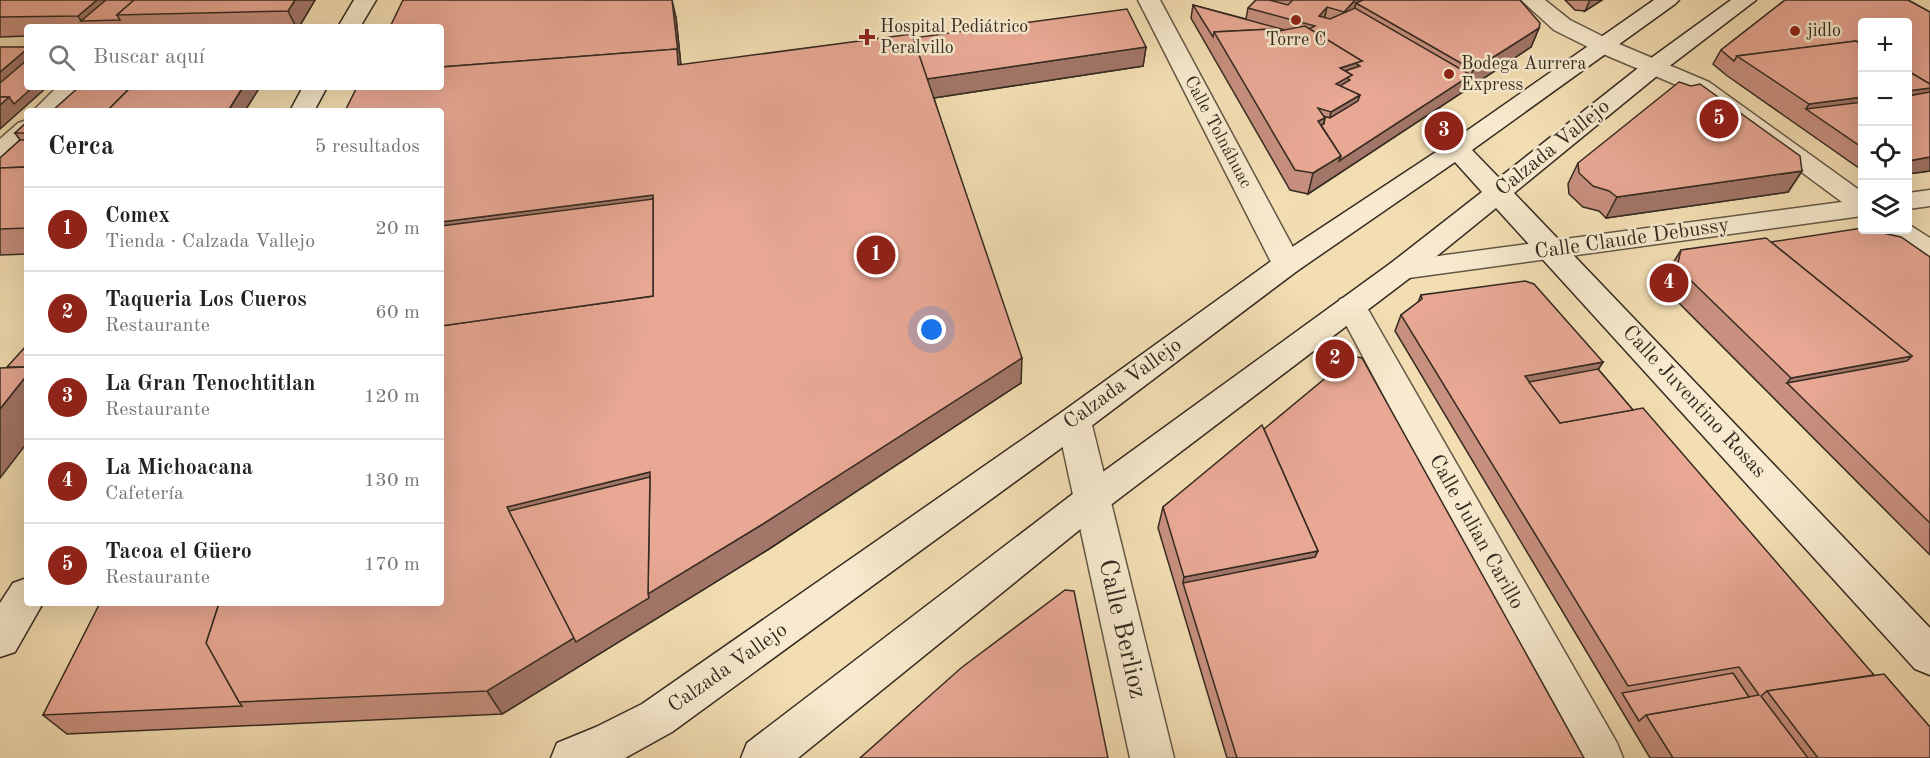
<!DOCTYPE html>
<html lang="es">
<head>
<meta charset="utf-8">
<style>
  :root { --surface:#fff; --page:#f2f2f2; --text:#222; --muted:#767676; --line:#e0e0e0; --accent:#8f2418 }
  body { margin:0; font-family:"Old Standard TT",serif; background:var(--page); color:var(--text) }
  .controls { position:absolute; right:18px; top:18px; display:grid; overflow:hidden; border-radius:6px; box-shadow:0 6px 24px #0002 }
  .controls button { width:54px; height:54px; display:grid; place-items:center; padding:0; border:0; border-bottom:2px solid var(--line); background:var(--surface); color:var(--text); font:30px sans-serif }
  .you { position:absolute; left:932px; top:330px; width:21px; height:21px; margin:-15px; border:4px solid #fff; border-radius:50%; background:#1a73e8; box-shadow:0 0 0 9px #1a73e833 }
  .badge { display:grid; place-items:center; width:39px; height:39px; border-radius:50%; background:var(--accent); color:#fff; font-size:20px; font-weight:700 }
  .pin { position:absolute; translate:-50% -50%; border:3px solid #fff; box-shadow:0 2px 6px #0006 }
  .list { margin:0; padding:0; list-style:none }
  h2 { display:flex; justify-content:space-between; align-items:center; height:78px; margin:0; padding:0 24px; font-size:26px }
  h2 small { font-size:20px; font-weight:400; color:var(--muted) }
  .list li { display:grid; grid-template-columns:39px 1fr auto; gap:18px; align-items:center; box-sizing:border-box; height:84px; padding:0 24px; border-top:2px solid var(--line) }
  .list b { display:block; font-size:22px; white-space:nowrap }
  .list p { margin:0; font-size:20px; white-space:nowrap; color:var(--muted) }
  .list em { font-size:20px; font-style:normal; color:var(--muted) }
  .icon { flex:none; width:33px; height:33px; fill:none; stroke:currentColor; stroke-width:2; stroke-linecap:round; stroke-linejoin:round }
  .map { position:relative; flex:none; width:1930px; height:758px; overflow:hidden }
  .search { position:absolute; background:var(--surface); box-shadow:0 6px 24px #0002; left:24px; top:24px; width:420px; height:66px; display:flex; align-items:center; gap:15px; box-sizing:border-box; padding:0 21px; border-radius:6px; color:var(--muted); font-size:22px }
  .panel { position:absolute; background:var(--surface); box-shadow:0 6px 24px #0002; left:24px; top:108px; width:420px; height:498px; border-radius:6px }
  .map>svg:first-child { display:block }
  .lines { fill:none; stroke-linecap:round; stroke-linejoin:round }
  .street-casing { stroke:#645746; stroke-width:3 }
  .secondary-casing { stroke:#352a21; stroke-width:3 }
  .street { fill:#f7eace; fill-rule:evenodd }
  .secondary { fill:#f7eace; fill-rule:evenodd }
  .wall { fill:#c8907f; stroke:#352a21; stroke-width:1.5 }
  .shaded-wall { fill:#a27668; stroke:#352a21; stroke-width:1.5 }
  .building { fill:#e8a894; stroke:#352a21; stroke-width:1.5 }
  .poi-dot { fill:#8f2418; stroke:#f7eace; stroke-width:2 }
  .labels { text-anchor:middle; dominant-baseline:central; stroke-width:5; stroke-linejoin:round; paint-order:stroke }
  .far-poi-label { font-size:18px; fill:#352a21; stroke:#f7eace; text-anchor:start }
  .far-street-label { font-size:18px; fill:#352a21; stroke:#f7eace }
  .street-label { font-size:21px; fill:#352a21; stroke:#f7eace }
  .near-street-label { font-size:26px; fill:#352a21; stroke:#f7eace }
</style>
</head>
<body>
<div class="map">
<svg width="1930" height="758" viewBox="0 0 1930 758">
  <rect width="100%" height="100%" fill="#f3deb3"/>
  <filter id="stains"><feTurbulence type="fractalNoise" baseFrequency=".00333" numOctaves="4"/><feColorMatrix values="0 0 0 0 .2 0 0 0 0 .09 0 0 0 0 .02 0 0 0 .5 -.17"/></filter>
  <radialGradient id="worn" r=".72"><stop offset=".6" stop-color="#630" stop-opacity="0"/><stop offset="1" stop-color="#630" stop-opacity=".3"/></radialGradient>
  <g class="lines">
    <!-- street casing -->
    <g class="street-casing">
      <g id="street">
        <polygon points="1138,0 1160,0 1302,264 1297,271 1287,273 1277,271 1272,264"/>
        <polygon points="1521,0 1545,0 1570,20 1612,41 1709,82 1862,192 1862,216 1401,279 1391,277 1386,270 1391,263 1401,261 1842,202 1693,92 1596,51 1554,30"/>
        <polygon points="57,87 83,87 59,111 33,111"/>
        <polygon points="27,120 27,142 9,159 0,161 0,139 18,123"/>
        <polygon points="1930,190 1930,206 1908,209 1908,193"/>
        <path d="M1908 224 1930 238V261C1914 257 1894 244 1885 230H1908Z"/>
        <polygon points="1351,296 1362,299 1366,306 1617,743 1623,758 1577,758 1336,306 1340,299"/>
        <polygon points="1074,408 1086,412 1091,421 1174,758 1130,758 1057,421 1062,412"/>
      </g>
    </g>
    <!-- secondary casing -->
    <g class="secondary-casing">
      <g id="secondary">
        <polygon points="354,0 376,0 360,27 338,27"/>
        <polygon points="1654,0 1679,0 1675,4 1472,150 1499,178 1647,61 1731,0 1756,0 1663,71 1514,193 1930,628 1930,675 1915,669 1496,208 1411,277 1104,510 798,758 741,758 747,743 1078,490 1391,263 1482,192 1455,162 1297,271 1086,430 672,732 625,758 551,758 557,743 596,727 642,704 1062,412 1277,257 1448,144"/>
        <polygon points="303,87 327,87 314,111 290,111"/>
        <polygon points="27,578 27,603 43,603 15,652 0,657 0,603 13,583"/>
      </g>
    </g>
    <!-- street -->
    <use href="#street" class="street"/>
    <!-- secondary -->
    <use href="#secondary" class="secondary"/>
  </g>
  <!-- wall -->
  <g class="wall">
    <polygon points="0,0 315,0 299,27 27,27 27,36 0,37"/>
    <polygon points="1256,0 1520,0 1539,28 1531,47 1308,194 1290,190 1191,18 1193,5 1246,19 1248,8"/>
    <polygon points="1565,0 1602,0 1585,11 1575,10"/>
    <polygon points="1785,0 1908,0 1930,12 1930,171 1908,174 1908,22 1863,22 1863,169 1859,168 1726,75 1713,64 1721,50"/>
    <polygon points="676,17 681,65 913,38 1146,47 1143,66 934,98 1021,383 769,549 502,714 67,734 43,715 441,87"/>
    <polygon points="27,122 27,254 0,255 0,158 20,140 15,133"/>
    <polygon points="1578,163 1802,171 1788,192 1606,218 1599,211 1583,207 1569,194 1568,184"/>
    <polygon points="1771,242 1930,257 1930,555 1664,288 1668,271 1681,250"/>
    <polygon points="1421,295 1603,362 1598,369 1930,758 1650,758 1395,331 1401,315 1418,302"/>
    <polygon points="1264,429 1584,758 1227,758 1158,528 1163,507"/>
  </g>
  <!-- shaded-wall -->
  <g class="shaded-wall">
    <polygon points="97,0 130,0 81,21 78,16"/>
    <polygon points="295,0 315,0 299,27 296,27 288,11"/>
    <polygon points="672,0 676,17 683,88 678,65"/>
    <polygon points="1355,0 1361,0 1359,5 1356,3 1354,11 1341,26 1344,12"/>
    <polygon points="1590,0 1602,0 1585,11"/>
    <polygon points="1327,7 1324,21 1319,16"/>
    <polygon points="1539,28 1531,47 1308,194 1313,173 1471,75 1473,70"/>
    <polygon points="1146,47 1143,66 927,99 926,79"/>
    <polygon points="27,49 27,72 0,95 0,72"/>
    <polygon points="1362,61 1346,95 1336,84 1340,68"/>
    <polygon points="33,87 47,87 0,129 0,105 9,97"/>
    <polygon points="243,87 260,87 245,111 228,111"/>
    <polygon points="1930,88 1930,94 1908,109 1908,91"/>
    <polygon points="1360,95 1354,115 1326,132 1331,112"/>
    <polygon points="1863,97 1863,115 1806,109 1809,104"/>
    <polygon points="1325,118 1321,133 1318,121"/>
    <polygon points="1930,157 1930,171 1908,174 1908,161"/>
    <polygon points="1802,171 1788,192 1606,218 1617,197"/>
    <polygon points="653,195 660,321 441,249 441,222"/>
    <polygon points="1912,356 1893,377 1787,383 1791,378"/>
    <polygon points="1022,358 1021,383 769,549 502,714 487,691 519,532 507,507 650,472"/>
    <polygon points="1603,362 1593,378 1526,390 1525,376"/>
    <polygon points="27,375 27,443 0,478 0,409"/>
    <polygon points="1318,551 1309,572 1183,583 1184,577"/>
  </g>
  <!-- building -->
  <g class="building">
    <polygon points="0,0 97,0 78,16 0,17"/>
    <polygon points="106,0 134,0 117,15 120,20 81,21"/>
    <polygon points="134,0 295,0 288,11 117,15"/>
    <polygon points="403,0 672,0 678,53 677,49 441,67 441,27 390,27"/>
    <polygon points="1256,0 1269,0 1288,5 1293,0 1355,0 1344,12 1327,7 1319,16 1330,19 1355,8 1471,75 1339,161 1341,156 1321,125 1324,124 1325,118 1323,116 1330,118 1358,101 1360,95 1340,86 1350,80 1347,78 1352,75 1345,71 1360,66 1355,63 1362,61 1309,29 1315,26 1248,8"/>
    <polygon points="1363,0 1520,0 1540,23 1539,28 1473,70 1356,3"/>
    <polygon points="1785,0 1908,0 1930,12 1930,84 1908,71 1908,22 1863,22 1863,45 1856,41 1737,56 1734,61 1721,50"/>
    <polygon points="1193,5 1285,30 1274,32 1272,29 1214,32 1213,37"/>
    <polygon points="1127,9 1146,47 927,79 913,38"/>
    <polygon points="1305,26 1362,61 1340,68 1352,75 1336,84 1360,95 1331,112 1318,108 1325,118 1318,121 1341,156 1313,173 1295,170 1214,32 1272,29 1274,32"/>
    <polygon points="912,34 1022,358 763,524 648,594 650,472 507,507 574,638 487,691 239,702 206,643 219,603 441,603 441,326 653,296 653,195 441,222 441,111 345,111 357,87 441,87 441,67 677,49 678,65"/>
    <polygon points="1856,41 1863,45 1863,97 1809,104 1737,56"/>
    <polygon points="0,47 27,47 27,49 0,72"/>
    <polygon points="27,60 27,87 33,87 14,104 9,97 0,97 0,83"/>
    <polygon points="1908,71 1930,84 1930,88 1908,91"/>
    <polygon points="1679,82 1691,86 1700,84 1800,156 1802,171 1617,197 1609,191 1593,186 1579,173 1578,163"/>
    <polygon points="79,87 131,87 107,111 52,111"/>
    <polygon points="131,87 243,87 228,111 107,111"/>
    <polygon points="1930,92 1930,157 1908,161 1908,96"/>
    <polygon points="0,97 9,97 0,105"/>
    <polygon points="1863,102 1863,148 1806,109"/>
    <polygon points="27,122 27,133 15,133"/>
    <polygon points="20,140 27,140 27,167 0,168 0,158"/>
    <polygon points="27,167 27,228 0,229 0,168"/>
    <polygon points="653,199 653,296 441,326 441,226"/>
    <polygon points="1862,228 1863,230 1869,230 1901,237 1930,257 1930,523 1787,383 1907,361 1912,356 1771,242"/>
    <polygon points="1766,238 1912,356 1791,378 1677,267 1681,250"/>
    <polygon points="1525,281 1534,284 1603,362 1525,376 1560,423 1643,408 1874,675 1767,691 1761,696 1808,758 1673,758 1646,715 1759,695 1739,667 1628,686 1401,315 1422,299 1421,295"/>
    <polygon points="27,345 27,367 7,367"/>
    <polygon points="1352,356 1362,358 1584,758 1237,758 1183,583 1315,557 1318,551 1264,429"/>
    <polygon points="27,367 27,375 0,409 0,368"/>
    <polygon points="1598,369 1633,410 1560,423 1529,382"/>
    <polygon points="1262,425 1318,551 1184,577 1163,507"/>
    <polygon points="650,477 648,594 649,598 576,642 509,511"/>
    <polygon points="1065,590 1074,591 1108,758 860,758 961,668"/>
    <polygon points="100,603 219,603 206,643 239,702 242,706 43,715"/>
    <polygon points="1733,673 1749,697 1646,715 1639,721 1622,693"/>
    <polygon points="1884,674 1930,727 1930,758 1818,758 1767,691"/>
  </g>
  <!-- markers -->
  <g class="poi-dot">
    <circle cx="1296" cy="20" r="6"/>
    <circle cx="1795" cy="31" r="6"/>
    <path d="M864 28h6v6h6v6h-6v6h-6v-6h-6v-6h6z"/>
    <circle cx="1449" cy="74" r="6"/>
  </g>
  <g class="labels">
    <!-- far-poi labels -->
    <g class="far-poi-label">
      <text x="880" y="27">Hospital Pediátrico<tspan x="880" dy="21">Peralvillo</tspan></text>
      <text x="1807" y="31">jidlo</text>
      <text x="1296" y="40" text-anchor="middle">Torre C</text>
      <text x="1461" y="64">Bodega Aurrera<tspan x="1461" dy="21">Express</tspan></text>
    </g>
    <!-- far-street labels -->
    <g class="far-street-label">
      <text transform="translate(1218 132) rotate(62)">Calle Tolnáhuac</text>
    </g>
    <!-- street labels -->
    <g class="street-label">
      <text transform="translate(1553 148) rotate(-39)">Calzada Vallejo</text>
      <text transform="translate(1632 239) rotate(-8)">Calle Claude Debussy</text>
      <text transform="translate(1123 384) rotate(-36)">Calzada Vallejo</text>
      <text transform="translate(1694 402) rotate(47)">Calle Juventino Rosas</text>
      <text transform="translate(1476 532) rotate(61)">Calle Julian Carillo</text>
      <text transform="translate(728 668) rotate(-35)">Calzada Vallejo</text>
    </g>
    <!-- near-street labels -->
    <g class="near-street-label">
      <text transform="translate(1122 629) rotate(77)">Calle Berlioz</text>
    </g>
  </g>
  <rect width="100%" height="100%" filter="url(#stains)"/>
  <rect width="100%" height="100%" fill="url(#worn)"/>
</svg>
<div class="controls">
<button>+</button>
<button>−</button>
<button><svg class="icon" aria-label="locate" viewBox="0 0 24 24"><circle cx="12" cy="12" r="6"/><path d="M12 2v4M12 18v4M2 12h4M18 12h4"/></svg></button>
<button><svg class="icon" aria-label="layers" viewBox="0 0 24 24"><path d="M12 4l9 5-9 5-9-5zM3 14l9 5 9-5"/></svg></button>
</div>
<div class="you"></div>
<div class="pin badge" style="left:876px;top:255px">1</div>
<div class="pin badge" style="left:1335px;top:359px">2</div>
<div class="pin badge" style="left:1444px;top:131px">3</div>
<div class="pin badge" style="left:1669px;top:283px">4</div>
<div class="pin badge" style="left:1719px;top:119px">5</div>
<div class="search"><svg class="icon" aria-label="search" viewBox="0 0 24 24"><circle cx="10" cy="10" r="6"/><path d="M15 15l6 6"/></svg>Buscar aquí</div>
<section class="panel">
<h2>Cerca<small>5 resultados</small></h2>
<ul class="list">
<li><span class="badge">1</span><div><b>Comex</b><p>Tienda · Calzada Vallejo</p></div><em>20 m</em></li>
<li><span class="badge">2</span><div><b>Taqueria Los Cueros</b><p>Restaurante</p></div><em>60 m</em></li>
<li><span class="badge">3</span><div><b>La Gran Tenochtitlan</b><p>Restaurante</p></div><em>120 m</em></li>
<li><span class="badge">4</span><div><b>La Michoacana</b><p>Cafetería</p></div><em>130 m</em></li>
<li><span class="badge">5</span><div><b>Tacoa el Güero</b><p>Restaurante</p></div><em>170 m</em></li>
</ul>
</section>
</div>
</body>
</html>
